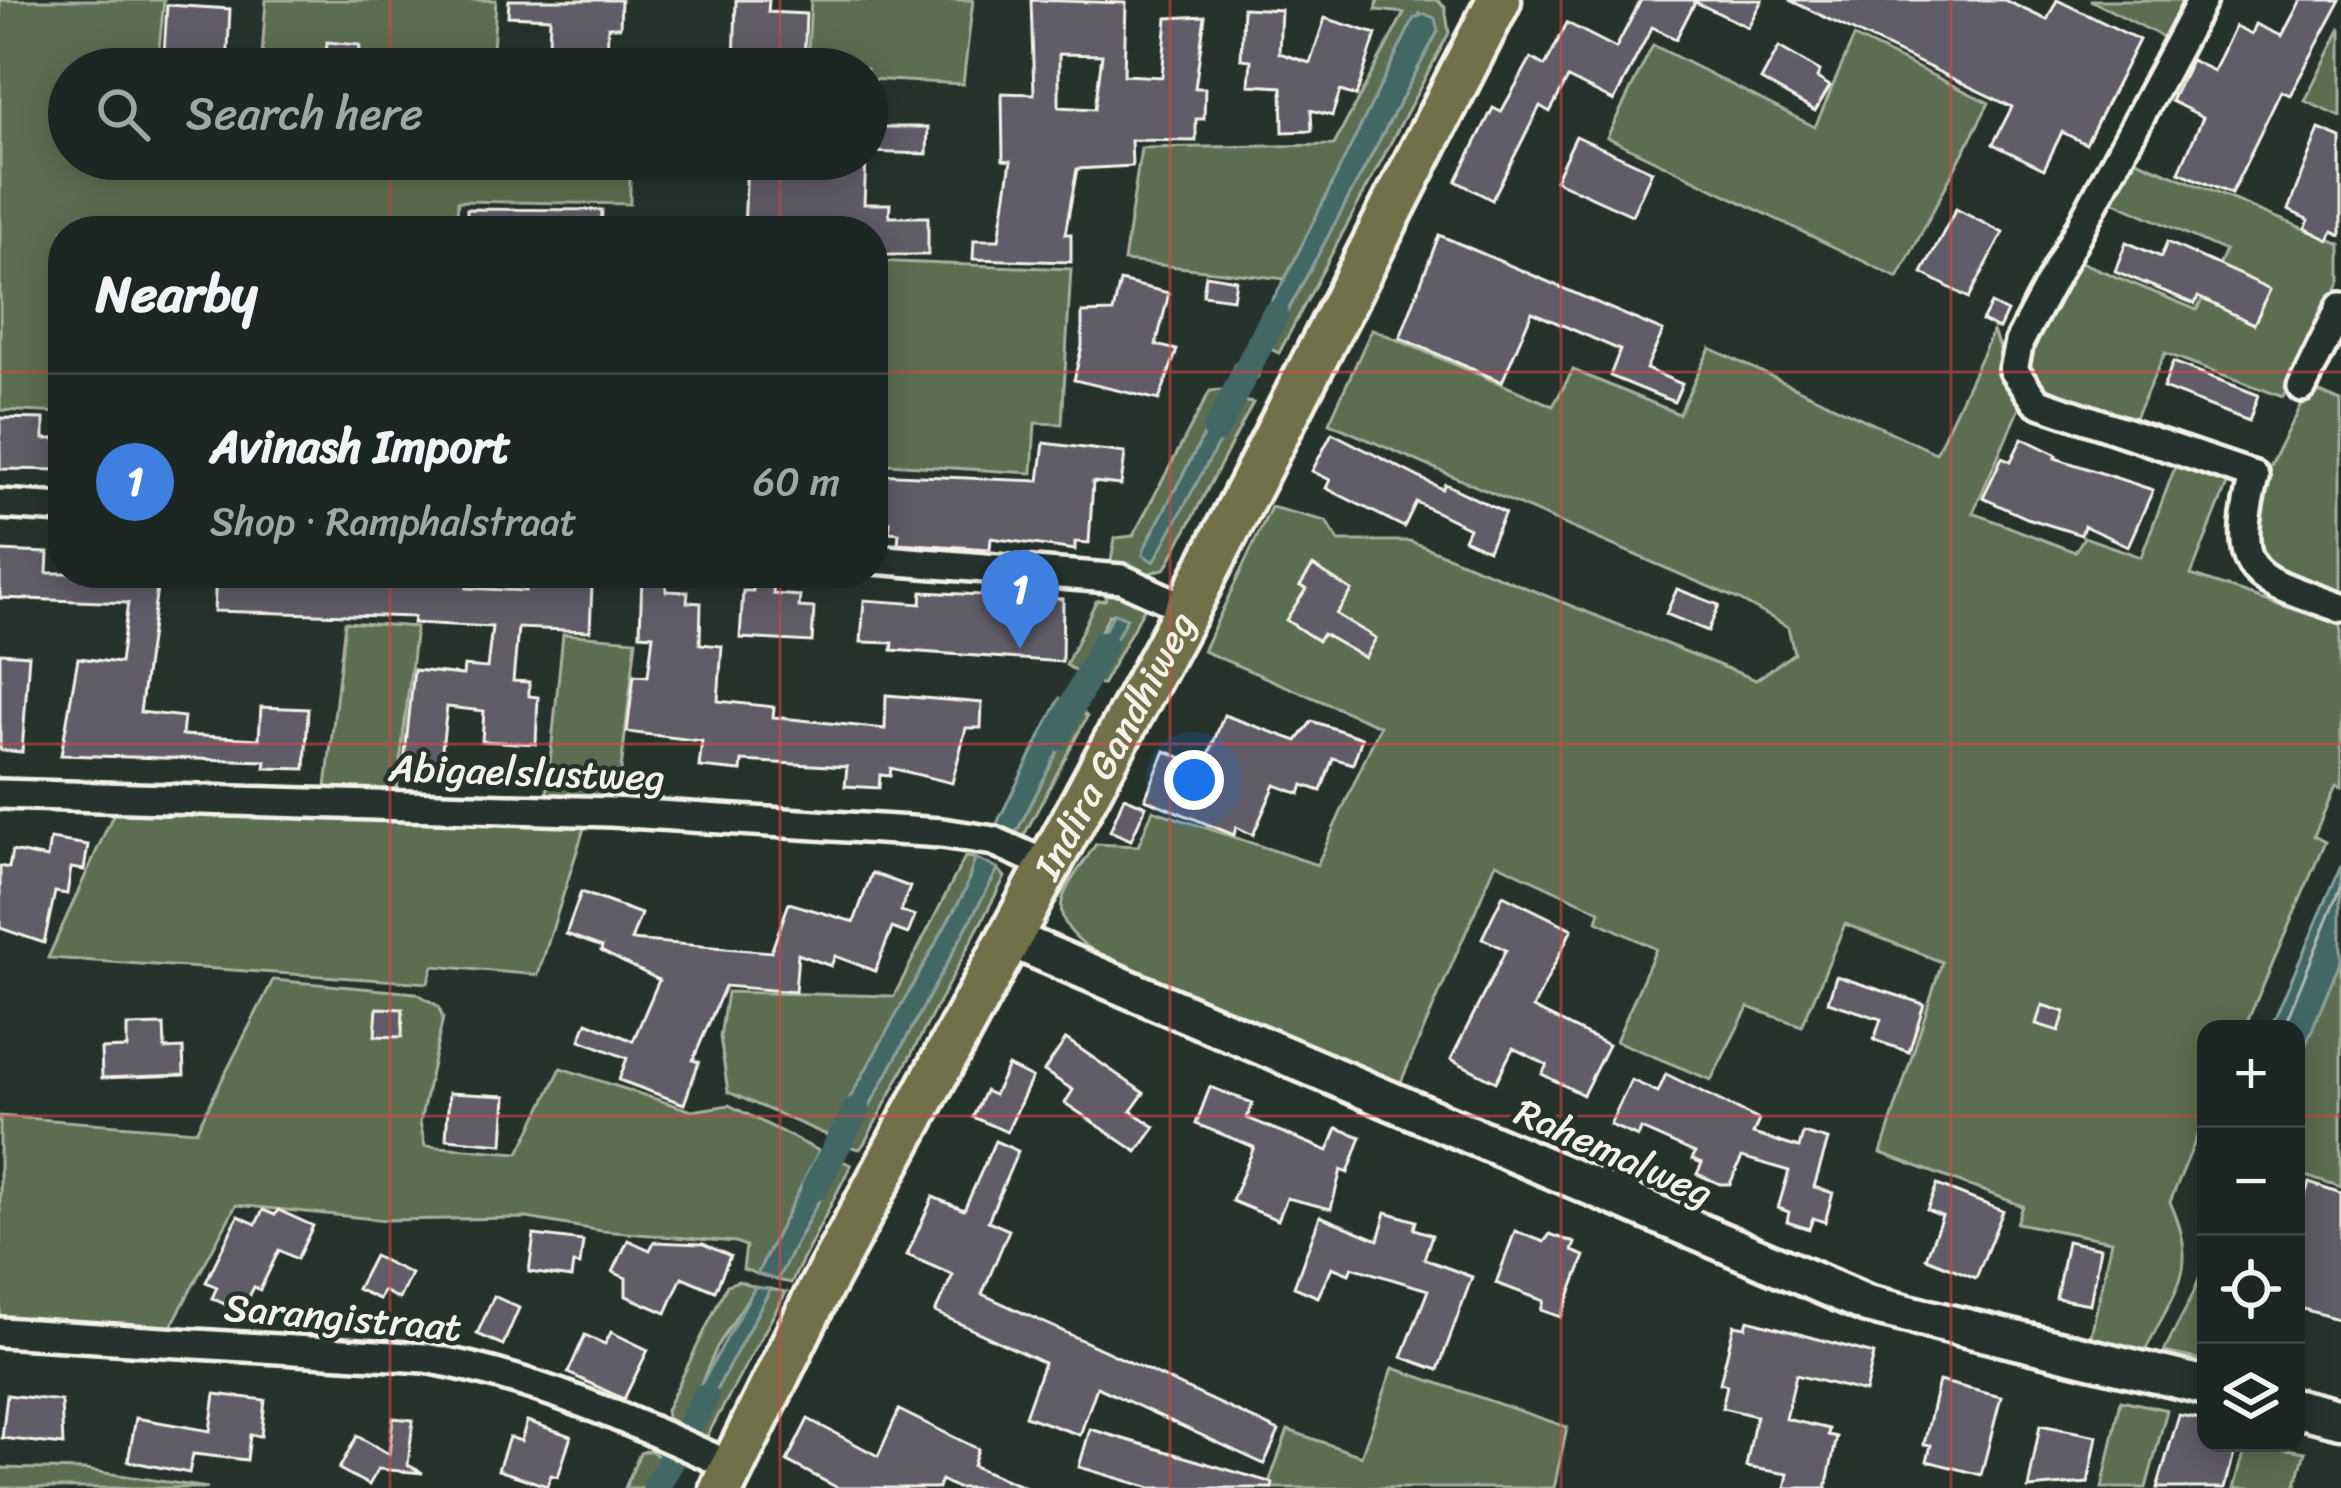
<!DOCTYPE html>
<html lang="en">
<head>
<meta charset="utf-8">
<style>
  :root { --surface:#1c2622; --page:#29322f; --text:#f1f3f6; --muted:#a0a5a5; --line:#3a4340; --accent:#b45309 }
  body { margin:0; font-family:Sriracha,sans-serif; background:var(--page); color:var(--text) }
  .controls { position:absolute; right:36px; bottom:36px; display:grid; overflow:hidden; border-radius:24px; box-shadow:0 6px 30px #0003 }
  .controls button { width:108px; height:108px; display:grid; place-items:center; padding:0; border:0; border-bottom:3px solid var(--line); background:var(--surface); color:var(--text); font:60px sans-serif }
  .you { position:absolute; left:1194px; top:780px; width:42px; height:42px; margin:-30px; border:9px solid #fff; border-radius:50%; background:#1a73e8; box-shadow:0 0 0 18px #1a73e833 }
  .badge { display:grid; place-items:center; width:78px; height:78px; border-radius:50%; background:var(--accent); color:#fff; font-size:39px; font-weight:700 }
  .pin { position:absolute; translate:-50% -99px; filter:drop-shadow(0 3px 6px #0008) }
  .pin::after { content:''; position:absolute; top:63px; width:42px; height:36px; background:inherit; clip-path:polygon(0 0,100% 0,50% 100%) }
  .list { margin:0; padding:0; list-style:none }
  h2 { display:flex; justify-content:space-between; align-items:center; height:156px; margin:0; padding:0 48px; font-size:51px }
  h2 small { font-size:39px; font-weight:400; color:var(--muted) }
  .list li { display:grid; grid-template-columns:78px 1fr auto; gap:36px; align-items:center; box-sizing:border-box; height:216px; padding:0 48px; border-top:3px solid var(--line) }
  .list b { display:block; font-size:45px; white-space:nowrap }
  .list p { margin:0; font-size:39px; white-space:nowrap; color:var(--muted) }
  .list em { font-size:39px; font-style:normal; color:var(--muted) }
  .icon { flex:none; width:66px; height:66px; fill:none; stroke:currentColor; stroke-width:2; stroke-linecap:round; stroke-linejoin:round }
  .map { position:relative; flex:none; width:2341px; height:1488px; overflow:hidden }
  .search { position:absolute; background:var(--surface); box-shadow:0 6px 30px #0003; left:48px; top:48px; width:840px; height:132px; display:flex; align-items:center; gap:30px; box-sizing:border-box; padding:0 42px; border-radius:66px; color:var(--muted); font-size:45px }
  .panel { position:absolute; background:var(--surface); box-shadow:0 6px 30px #0003; left:48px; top:216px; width:840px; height:372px; border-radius:48px }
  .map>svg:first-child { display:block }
  .green { fill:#5b6e51; stroke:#a8b09c; stroke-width:3 }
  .water { fill:#436866; stroke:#8a9f9a; stroke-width:3 }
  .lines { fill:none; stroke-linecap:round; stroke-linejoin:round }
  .shore { stroke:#adbab4; stroke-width:3 }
  .canal { stroke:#436866; stroke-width:27 }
  .building { fill:#605c67; stroke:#f4f1e8; stroke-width:3; fill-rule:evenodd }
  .street-casing { stroke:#f4f1e8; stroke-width:36 }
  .secondary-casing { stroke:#f4f1e8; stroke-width:45 }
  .primary-casing { stroke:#f4f1e8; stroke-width:51 }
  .street { stroke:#26332d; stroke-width:27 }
  .secondary { stroke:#26332d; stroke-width:36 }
  .primary { stroke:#6f714a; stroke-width:42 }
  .grid { fill:none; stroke:#da4645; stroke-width:3; stroke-opacity:0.55 }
  .labels { text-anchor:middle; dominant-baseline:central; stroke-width:9; stroke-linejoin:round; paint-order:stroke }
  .street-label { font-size:39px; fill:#f4f1e8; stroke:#26332d }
</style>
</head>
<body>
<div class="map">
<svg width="2341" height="1488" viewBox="0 0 2341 1488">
  <rect width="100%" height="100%" fill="#26332d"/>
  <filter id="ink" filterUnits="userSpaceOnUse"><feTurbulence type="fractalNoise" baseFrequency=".00833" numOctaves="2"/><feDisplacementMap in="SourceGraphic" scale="24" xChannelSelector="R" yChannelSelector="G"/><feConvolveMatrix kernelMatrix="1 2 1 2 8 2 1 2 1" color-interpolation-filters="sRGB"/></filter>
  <g filter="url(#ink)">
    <!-- green -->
    <g class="green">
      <polygon points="0,0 164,0 157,69 69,69 69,159 630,159 630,204 458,201 456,231 63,231 63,413 0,410"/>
      <polygon points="266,0 496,0 492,69 261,69"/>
      <polygon points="811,0 973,0 963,84 867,79 867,69 807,69"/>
      <polygon points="1378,0 1437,0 1445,7 1449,33 1279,353 1268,348 1438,31 1420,14 1285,279 1124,261 1141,148 1334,145 1404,13 1376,10"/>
      <polygon points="2090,0 2186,0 2167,39"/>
      <polygon points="2341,28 2341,117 2305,101"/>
      <polygon points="1854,37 1989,103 1898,278 1607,137 1653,45 1815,127"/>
      <polygon points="2131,158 2341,244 2341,281 2283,397 2165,353 2132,424 2038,393 2023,366 2073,259 2197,310 2225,251 2110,200"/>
      <polygon points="873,261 1071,269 1062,424 1035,423 1032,473 873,463"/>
      <path d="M1372 329 1553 406 1573 370 1679 414 1710 348 1936 453 1993 331 2020 406 1973 513 2075 552 2084 537 2141 557 2177 462 2228 482 2191 575 2341 625V788L2335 786 2314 836 2325 842 2244 1029H2206V1115L2170 1202C2202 1271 2174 1290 2143 1355L2090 1340 2111 1241 2017 1223 2023 1206 1881 1153 1942 962 1845 924 1802 1026 1748 1007 1711 1080 1616 1041 1656 949 1597 921 1600 911 1496 863 1400 1084 1092 950C1037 912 1067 889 1096 844L1138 846 1153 810 1317 865 1380 726 1203 651 1271 507 1326 521 1339 541H1410L1756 680 1794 653 1788 627 1740 600 1329 423Z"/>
      <polygon points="2309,388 2341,402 2341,598 2270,572 2250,532 2264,477"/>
      <polygon points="1221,390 1226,393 1144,549 1240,401 1253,403 1166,568 1147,574 1110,567 1115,538 1133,536 1210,391"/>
      <polygon points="1110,587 1146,605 1102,685 1094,681 1126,618 1109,615 1080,674 1066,665 1096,601 1105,600"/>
      <polygon points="345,622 416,627 396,798 325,796"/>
      <polygon points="563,634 636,640 617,805 546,802"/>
      <polygon points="1080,708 1087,717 1021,841 1014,837"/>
      <polygon points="117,806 587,819 538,975 433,966 428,983 48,958"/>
      <polygon points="965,857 975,858 966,889 829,1136 728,1092 720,1037 727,992 894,996"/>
      <polygon points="998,869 1005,877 865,1142 860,1149 848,1146"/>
      <polygon points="2341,960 2341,1188 2296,1173 2296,1068"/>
      <polygon points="273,980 416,993 438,1006 443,1018 420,1122 425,1146 519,1153 561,1068 692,1111 729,1105 819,1151 757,1274 743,1269 746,1246 735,1242 602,1231 527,1218 384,1220 236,1205 166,1336 0,1326 0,1116 196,1131"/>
      <polygon points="840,1160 851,1165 791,1283 777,1280"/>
      <path d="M2206 1187V1361L2164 1352C2177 1322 2203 1285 2205 1252 2207 1222 2192 1224 2206 1187Z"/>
      <polygon points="738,1281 755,1287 717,1347 683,1425 667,1418 666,1410 727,1285"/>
      <polygon points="770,1289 786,1292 706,1438 694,1432"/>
      <polygon points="1393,1368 1567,1427 1554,1488 1267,1488 1288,1430 1361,1456"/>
      <polygon points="2121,1400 2167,1410 2146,1488 2102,1488"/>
      <polygon points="2247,1443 2305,1452 2295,1488 2234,1488"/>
      <polygon points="650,1450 662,1459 647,1488 625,1488 640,1453"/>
      <polygon points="0,1468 85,1470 208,1488 0,1488"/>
    </g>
    <!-- water -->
    <g class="water">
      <polygon points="1425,14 1435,18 1438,31 1268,348 1249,338 1285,279 1414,18"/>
      <circle cx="1246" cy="371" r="13"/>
      <polygon points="1226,393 1240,401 1238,407 1154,562 1143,555 1144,549"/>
      <polygon points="1114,613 1127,618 1094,681 1080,674"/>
      <polygon points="1060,698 1080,708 1014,837 995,827"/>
      <polygon points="975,858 998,869 848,1146 829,1136 966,889"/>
      <polygon points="2341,866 2341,960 2296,1068 2296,1029 2270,1029"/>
      <polygon points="819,1151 840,1160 777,1280 757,1274"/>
      <polygon points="755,1287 770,1289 694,1432 683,1425 688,1408"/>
    </g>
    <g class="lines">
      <!-- shore -->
      <polyline class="shore" points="2283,1029 2341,887"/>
      <!-- canal -->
      <g class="canal">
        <polyline points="1216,430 1275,314"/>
        <polyline points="1056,738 1104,644"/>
        <polyline points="815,1187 856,1110"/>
        <polyline points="656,1488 705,1397"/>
      </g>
    </g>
    <!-- building -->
    <g class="building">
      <polygon points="509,0 621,0 620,27 608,27 607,69 548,69 550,18 508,16"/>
      <polygon points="736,0 769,0 768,12 806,14 804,63 734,63"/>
      <path d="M1031 0 1126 3 1124 75 1162 77 1167 18 1205 16 1195 88H1205L1204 119H1196V141L1131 140 1132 166 1077 169 1065 234H1071V262L973 259 974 240H999L1011 161 1003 160 1002 93 1034 94ZM1059 54 1102 55 1095 109 1059 107Z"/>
      <polygon points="1641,0 1762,0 1748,27 1695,2 1676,39 1652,27 1614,101 1568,78 1550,112 1540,106 1492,200 1456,181 1493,108 1501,112 1531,58 1545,66 1567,23 1616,48"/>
      <polygon points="1789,0 2004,0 2047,20 2057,0 2139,40 2086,144 2062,132 2044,169 1993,144 2012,107"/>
      <polygon points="2301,0 2341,0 2290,95 2281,91 2231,194 2179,172 2203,117 2171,101 2191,60 2214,71 2235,26 2252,34 2256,24 2282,36"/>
      <polygon points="167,5 230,9 227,69 191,69 192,56 164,54"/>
      <polygon points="1243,8 1281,10 1279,53 1310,63 1325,18 1376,34 1356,96 1340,91 1332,116 1311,110 1312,131 1283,132 1282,87 1249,85 1251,60 1241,59"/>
      <polygon points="327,42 360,45 358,69 325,69"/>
      <polygon points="1779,47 1820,71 1817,78 1830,86 1815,111 1761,80"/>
      <polygon points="867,127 928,127 927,154 867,152"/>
      <polygon points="2319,129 2341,138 2341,235 2333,231 2329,240 2305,228 2309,220 2288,210"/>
      <polygon points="1576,136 1652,171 1632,215 1555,180"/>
      <polygon points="747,159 866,159 864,204 890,204 889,217 928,217 928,255 873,255 873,231 744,231"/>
      <polygon points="467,209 602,210 601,231 467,231"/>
      <polygon points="1956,209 2003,233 1969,298 1922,273"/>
      <polygon points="1439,235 1663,331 1646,369 1682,384 1674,402 1610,376 1620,350 1532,312 1502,382 1400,338"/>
      <polygon points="2126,242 2161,257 2167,242 2271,289 2254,324 2198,297 2195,304 2115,271"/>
      <polygon points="1206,275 1236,280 1233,299 1203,295"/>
      <polygon points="1120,281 1169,293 1156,345 1177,350 1159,400 1074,380 1082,346 1082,313 1113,312"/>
      <polygon points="1991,304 2007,312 1999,329 1982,321"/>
      <polygon points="2173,362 2258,395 2249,421 2163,388"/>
      <polygon points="0,418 44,419 44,439 63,439 63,470 0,469"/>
      <polygon points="1332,433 1442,489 1445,484 1505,513 1488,550 1464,539 1469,528 1416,502 1404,527 1326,488 1330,480 1312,471"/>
      <polygon points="2022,438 2057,455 2055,458 2153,490 2128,546 2084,526 2081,535 2027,518 1983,498 2002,457 2011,461"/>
      <polygon points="1044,443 1125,453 1121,485 1093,482 1089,543 1075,542 1075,550 991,538 990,549 898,543 899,533 889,532 890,522 873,521 873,474 1039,481"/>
      <polygon points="0,551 48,553 47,573 159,573 140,712 184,717 182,735 259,739 261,707 308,709 305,769 265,768 266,761 61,755 78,658 120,663 128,603 0,598"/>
      <polygon points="1313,566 1352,591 1336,614 1376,638 1365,658 1323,634 1318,641 1286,620 1306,589 1300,586"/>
      <polygon points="216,573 444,573 468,577 467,588 525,591 525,581 535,582 536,573 555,573 555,583 592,585 590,631 518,628 513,681 529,682 529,696 538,697 536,744 482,741 484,711 447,707 440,766 404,763 414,670 463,675 464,666 487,668 492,627 413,623 414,617 214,611"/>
      <polygon points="642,574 666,575 666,591 688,592 687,602 701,603 700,644 722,646 718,701 774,707 773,717 885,729 886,695 982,703 981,728 966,728 952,783 891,768 890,776 880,775 879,788 845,786 847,767 742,761 741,771 699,767 702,741 627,732 634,675 648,676 653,635 640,634"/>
      <polygon points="753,579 774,580 773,594 800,596 799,607 814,608 812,642 740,638 743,591 753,591"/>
      <polygon points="1677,589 1719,605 1708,631 1666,614"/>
      <polygon points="922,592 1063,599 1062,662 892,650 893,643 861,642 864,600 921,604"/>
      <polygon points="0,653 29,655 22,752 0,750"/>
      <polygon points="1224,715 1297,741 1312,721 1362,738 1353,764 1333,758 1321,791 1303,785 1300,794 1275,785 1253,835 1236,827 1234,835 1145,799 1165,751 1204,767"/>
      <polygon points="1124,797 1146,806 1131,840 1110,831"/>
      <polygon points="50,839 88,845 84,870 71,868 67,894 55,892 44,943 0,928 0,866 9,868 12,851 47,858"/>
      <polygon points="872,873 910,887 901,911 915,916 908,934 892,928 875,971 835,956 831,966 798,954 795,992 725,986 693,1060 699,1062 684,1104 619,1080 627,1058 580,1040 587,1022 633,1041 659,980 601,951 602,947 566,934 581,892 641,914 631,940 771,952 789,903 854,922"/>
      <polygon points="1503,895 1572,929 1533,1008 1608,1045 1583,1095 1542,1074 1547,1065 1513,1048 1496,1082 1451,1059 1506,950 1482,938"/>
      <polygon points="1836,976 1924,1004 1909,1052 1874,1040 1881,1019 1828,1002"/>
      <polygon points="2042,1005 2065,1012 2059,1031 2036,1024"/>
      <polygon points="377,1008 403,1009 402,1037 375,1036"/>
      <polygon points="164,1025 165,1049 183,1048 184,1075 102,1078 101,1049 127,1048 127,1026"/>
      <polygon points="1066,1039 1144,1093 1131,1111 1155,1127 1137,1152 1065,1103 1073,1090 1044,1071"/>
      <polygon points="1008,1066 1032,1078 1007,1132 973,1117 985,1091 994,1095"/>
      <polygon points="1666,1074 1759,1120 1753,1134 1799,1148 1803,1133 1828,1140 1814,1187 1833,1193 1825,1222 1813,1218 1809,1229 1787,1222 1789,1212 1778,1208 1789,1171 1742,1157 1730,1184 1720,1184 1697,1174 1702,1163 1692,1159 1695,1153 1641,1129 1638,1137 1610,1125 1631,1080 1658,1092"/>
      <polygon points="1210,1087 1253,1103 1247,1118 1328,1151 1337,1128 1361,1137 1348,1173 1341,1170 1331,1209 1287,1198 1278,1220 1232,1201 1254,1147 1196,1124"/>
      <polygon points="449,1093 506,1096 503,1144 446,1139"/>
      <polygon points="995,1141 1018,1151 988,1221 1009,1230 982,1294 1279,1431 1264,1464 1097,1387 1080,1435 1025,1416 1044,1363 935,1312 953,1275 907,1255 933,1197 964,1210"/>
      <polygon points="2309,1183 2341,1194 2341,1320 2296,1307 2296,1222"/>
      <polygon points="1937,1185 2003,1211 1976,1278 1926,1258 1942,1216 1927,1210"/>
      <polygon points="263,1210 275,1215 278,1210 313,1226 297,1259 279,1250 260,1290 254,1287 241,1312 212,1298 217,1287 206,1282 238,1216 256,1224"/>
      <polygon points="1386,1212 1416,1221 1414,1229 1432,1235 1424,1259 1472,1277 1438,1370 1402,1357 1428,1290 1352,1267 1349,1274 1332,1267 1318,1297 1294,1287 1320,1216 1378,1240"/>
      <polygon points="1515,1231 1544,1242 1550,1234 1575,1243 1572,1251 1585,1256 1561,1317 1541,1310 1544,1301 1496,1283"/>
      <polygon points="534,1235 583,1241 580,1265 573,1264 571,1278 529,1272"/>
      <polygon points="628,1240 650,1250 654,1242 703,1244 730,1256 715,1291 682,1277 666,1313 626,1296 626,1278 613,1272"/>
      <polygon points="2067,1241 2100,1248 2090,1304 2056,1298"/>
      <polygon points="374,1256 411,1274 399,1299 383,1291 379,1299 357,1289"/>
      <polygon points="494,1296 519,1308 503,1345 477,1334"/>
      <polygon points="1748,1320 1874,1354 1865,1392 1796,1375 1786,1419 1829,1429 1828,1435 1837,1437 1826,1488 1785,1488 1788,1474 1746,1467 1756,1416 1722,1408 1727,1385 1720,1383 1734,1325 1746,1327"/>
      <polygon points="611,1332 648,1350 624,1399 568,1373 585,1335 605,1344"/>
      <polygon points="1939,1381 2001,1397 1981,1475 1927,1461 1931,1445 1924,1444"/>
      <polygon points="215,1394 265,1400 261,1436 250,1435 247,1460 193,1454 189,1473 128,1461 136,1418 210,1431"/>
      <polygon points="7,1395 61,1401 63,1445 2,1438"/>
      <polygon points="899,1410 978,1449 973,1466 1026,1488 957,1488 941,1480 938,1488 838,1488 787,1461 808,1419 878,1456"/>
      <polygon points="2179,1415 2206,1420 2206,1443 2237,1443 2225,1488 2157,1488"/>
      <polygon points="393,1418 413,1420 408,1465 423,1473 378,1469 369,1485 339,1469 357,1436 389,1454"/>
      <polygon points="527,1421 571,1436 558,1477 551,1475 547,1486 498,1470 509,1437 521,1441"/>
      <polygon points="2040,1425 2097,1436 2088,1483 2028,1488"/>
      <polygon points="1090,1429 1273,1483 1272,1488 1151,1488 1079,1467"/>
    </g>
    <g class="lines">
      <!-- street casing -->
      <g class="street-casing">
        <g id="street">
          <path d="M2202 0 2019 342 2013 370 2036 402 2254 476C2229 578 2253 576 2341 608"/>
          <polyline points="2302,387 2341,307"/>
          <polyline points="0,504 63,508"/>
          <polyline points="873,559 1122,579 1187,609"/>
          <polyline points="0,794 611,812 942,833 994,841 1045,864"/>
          <path d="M0 1332 425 1358C531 1376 635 1422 733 1467"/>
        </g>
      </g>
      <!-- secondary casing -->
      <g class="secondary-casing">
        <g id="secondary">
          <polyline points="1007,937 1867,1304 2206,1386"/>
          <polyline points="2296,1408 2341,1419"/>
        </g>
      </g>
      <!-- primary casing -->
      <g class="primary-casing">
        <g id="primary">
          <path id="s1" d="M722 1488 817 1295 1187 609 1499 0"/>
        </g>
      </g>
      <!-- street -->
      <use href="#street" class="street"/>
      <!-- secondary -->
      <use href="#secondary" class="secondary"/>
      <!-- primary -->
      <use href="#primary" class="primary"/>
    </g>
  </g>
  <!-- grid -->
  <path class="grid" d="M390 0V69M780 0V69M1170 0V1488M1561 0V1488M1951 0V1488M390 159V231M780 159V231M0 372H63M873 372H2341M390 573V1488M780 573V1488M0 744H2341M0 1116H2206M2296 1116H2341"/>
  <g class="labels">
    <!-- street labels -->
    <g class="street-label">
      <text stroke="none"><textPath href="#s1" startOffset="840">Indira Gandhiweg</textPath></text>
      <text transform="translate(527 772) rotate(2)">Abigaelslustweg</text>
      <text transform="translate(1614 1152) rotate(24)">Rahemalweg</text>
      <text transform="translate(343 1317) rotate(5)">Sarangistraat</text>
    </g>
  </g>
</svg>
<div class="controls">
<button>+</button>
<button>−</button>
<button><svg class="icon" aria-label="locate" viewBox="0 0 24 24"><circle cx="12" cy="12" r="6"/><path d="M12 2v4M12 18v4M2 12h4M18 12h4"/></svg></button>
<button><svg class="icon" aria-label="layers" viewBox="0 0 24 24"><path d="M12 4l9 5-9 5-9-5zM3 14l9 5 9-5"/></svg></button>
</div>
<div class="you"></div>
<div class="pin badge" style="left:1020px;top:649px;background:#3f7fe0">1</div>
<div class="search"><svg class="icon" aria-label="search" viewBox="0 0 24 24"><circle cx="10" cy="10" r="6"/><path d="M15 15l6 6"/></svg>Search here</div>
<section class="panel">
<h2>Nearby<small></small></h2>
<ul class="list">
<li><span class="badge" style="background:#3f7fe0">1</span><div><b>Avinash Import</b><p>Shop · Ramphalstraat</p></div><em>60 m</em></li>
</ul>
</section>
</div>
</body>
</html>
